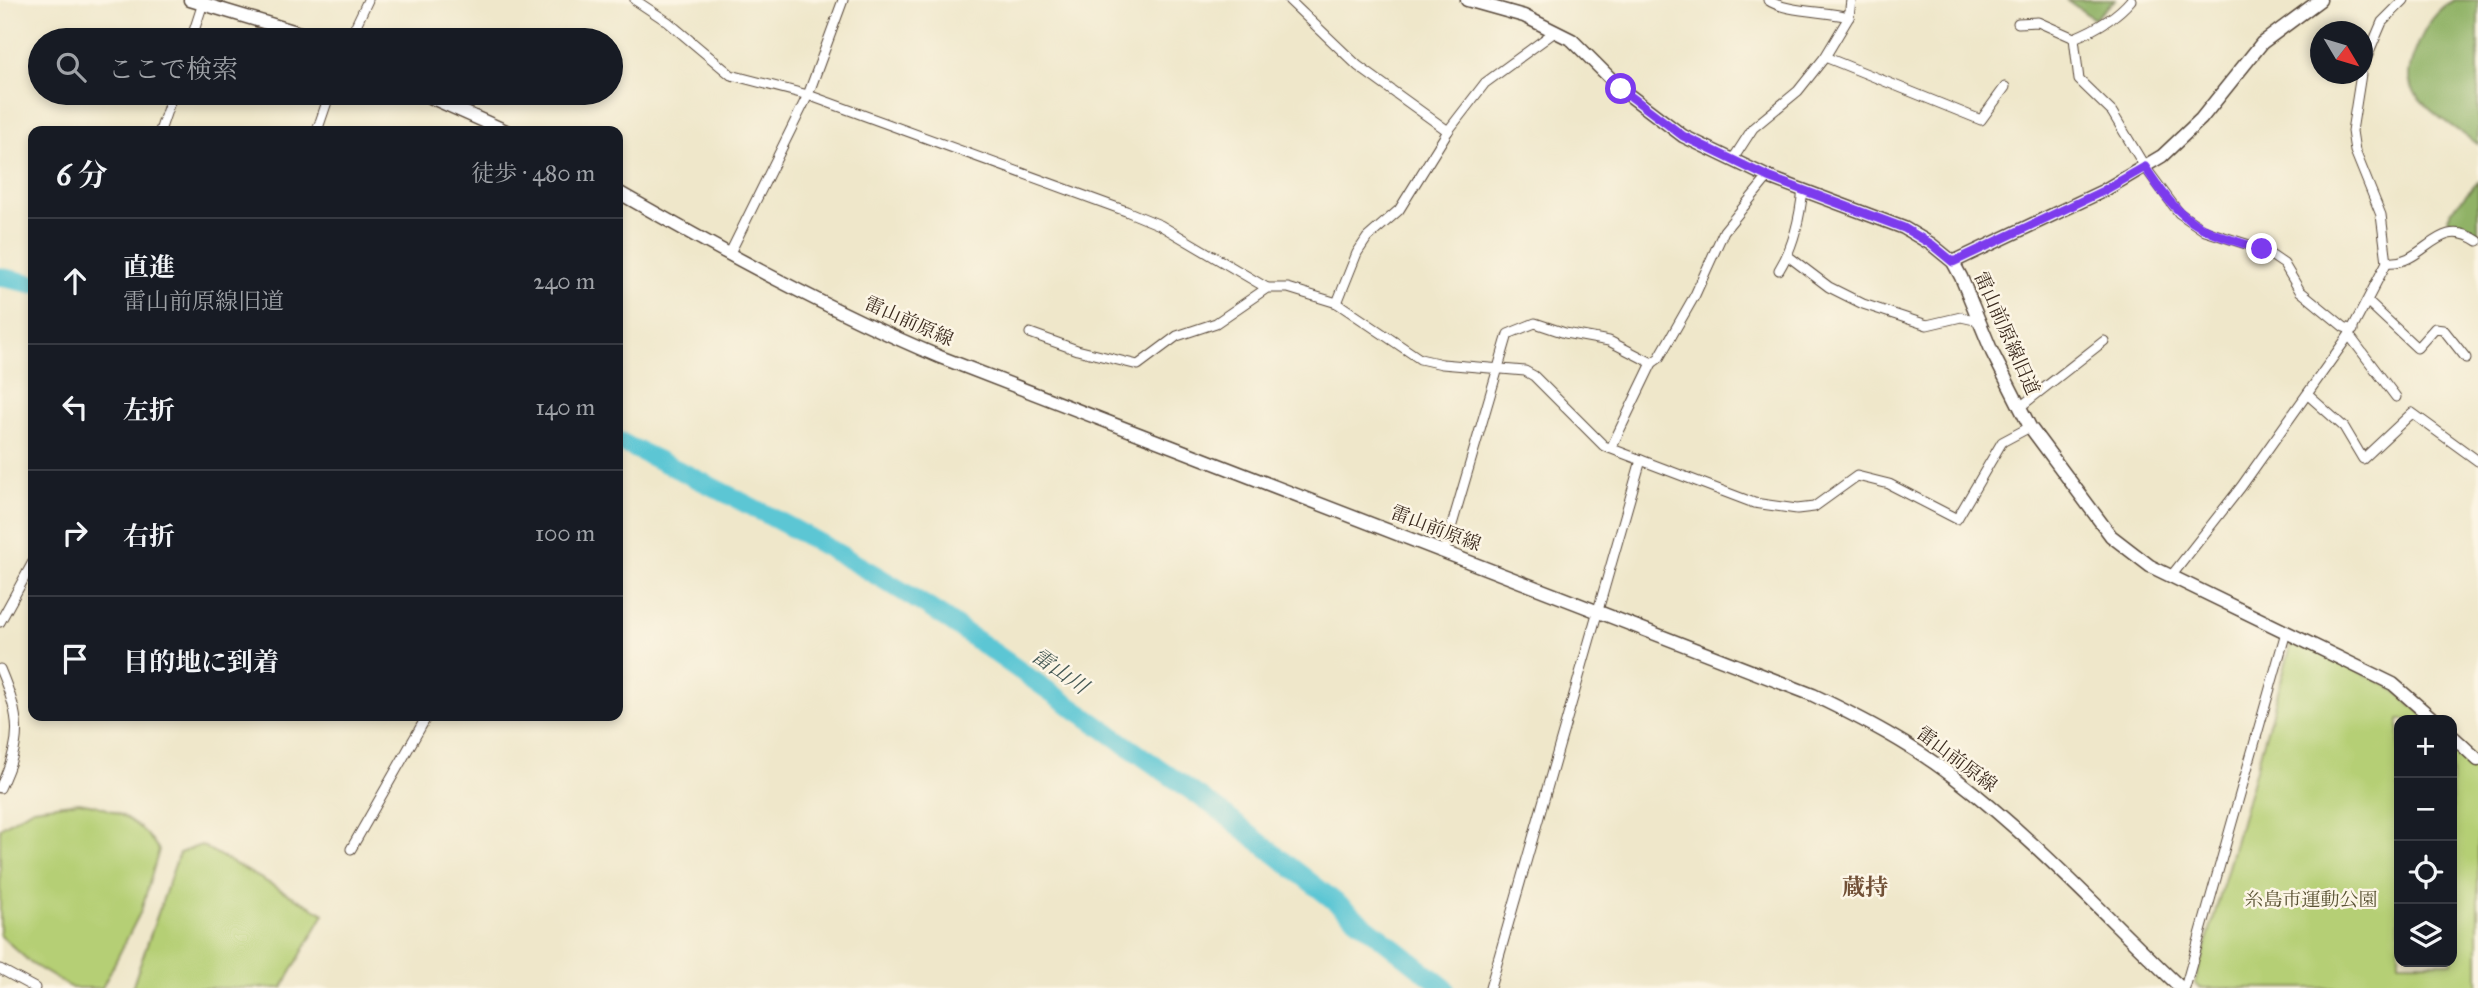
<!DOCTYPE html>
<html lang="ja">
<head>
<meta charset="utf-8">
<style>
  :root { --surface:#171b24; --page:#242831; --text:#f1f3f6; --muted:#9ea1a6; --line:#363941 }
  body { margin:0; font-family:"IM FELL Great Primer","Noto Serif JP",serif; background:var(--page); color:var(--text) }
  .controls { position:absolute; right:21px; bottom:21px; display:grid; overflow:hidden; border-radius:14px; box-shadow:0 4px 10px #0003 }
  .controls button { width:63px; height:63px; display:grid; place-items:center; padding:0; border:0; border-bottom:2px solid var(--line); background:var(--surface); color:var(--text); font:35px sans-serif }
  .compass { position:absolute; left:2310px; top:21px; width:63px; height:63px; border-radius:50%; background:var(--surface); box-shadow:0 4px 10px #0003; rotate:128deg }
  .stop { position:absolute; width:21px; height:21px; margin:-16px; border:5px solid #7c3aed; border-radius:50%; background:#fff }
  .stop.end { background:#7c3aed; border-color:#fff; box-shadow:0 2px 7px #0008 }
  .list { margin:0; padding:0; list-style:none }
  h2 { display:flex; justify-content:space-between; align-items:center; height:91px; margin:0; padding:0 28px; font-size:30px }
  h2 small { font-size:23px; font-weight:400; color:var(--muted) }
  .list li { display:grid; grid-template-columns:46px 1fr auto; gap:21px; align-items:center; box-sizing:border-box; height:126px; padding:0 28px; border-top:2px solid var(--line) }
  .list b { display:block; font-size:26px; white-space:nowrap }
  .list p { margin:0; font-size:23px; white-space:nowrap; color:var(--muted) }
  .list em { font-size:23px; font-style:normal; color:var(--muted) }
  .icon { flex:none; width:38px; height:38px; fill:none; stroke:currentColor; stroke-width:2; stroke-linecap:round; stroke-linejoin:round }
  .map { position:relative; flex:none; width:2478px; height:988px; overflow:hidden }
  .search { position:absolute; background:var(--surface); box-shadow:0 4px 10px #0003; left:28px; top:28px; width:595px; height:77px; display:flex; align-items:center; gap:18px; box-sizing:border-box; padding:0 24px; border-radius:38px; color:var(--muted); font-size:26px }
  .panel { position:absolute; background:var(--surface); box-shadow:0 4px 10px #0003; left:28px; top:126px; width:595px; height:595px; border-radius:14px }
  .map>svg:first-child { display:block }
  .green { fill:#b5cf75; stroke:#787c4a; stroke-width:2 }
  .forest { fill:#90b266; stroke:#666e42; stroke-width:2 }
  .lines { fill:none; stroke-linecap:round; stroke-linejoin:round }
  .river { stroke:#5bc6d4; stroke-width:19 }
  .minor-casing { stroke:#564638; stroke-width:11 }
  .tertiary-casing { stroke:#564638; stroke-width:15 }
  .secondary-casing { stroke:#564638; stroke-width:15 }
  .minor { stroke:#fff; stroke-width:9 }
  .tertiary { stroke:#fff; stroke-width:12 }
  .secondary { stroke:#fff; stroke-width:12 }
  .route { stroke:#7c3aed; stroke-width:9 }
  .labels { text-anchor:middle; dominant-baseline:central; stroke-width:5; stroke-linejoin:round; paint-order:stroke }
  .street-label { font-size:19px; fill:#3b2a1e; stroke:#fcf5e5 }
  .park-label { font-size:19px; fill:#5a5334; stroke:#fcf5e5 }
  .water-label { font-size:21px; font-style:italic; fill:#455955; stroke:#fcf5e5 }
  .quarter-label { font-size:23px; font-weight:bold; fill:#715036; stroke:#fcf5e5 }
</style>
</head>
<body>
<div class="map">
<svg width="2478" height="988" viewBox="0 0 2478 988">
  <rect width="100%" height="100%" fill="#fcf5e5"/>
  <filter id="ink" filterUnits="userSpaceOnUse"><feTurbulence type="fractalNoise" baseFrequency=".0143" numOctaves="2"/><feDisplacementMap in="SourceGraphic" scale="14" xChannelSelector="R" yChannelSelector="G"/><feConvolveMatrix kernelMatrix="1 2 1 2 8 2 1 2 1" color-interpolation-filters="sRGB"/></filter>
  <filter id="wash" filterUnits="userSpaceOnUse"><feTurbulence type="fractalNoise" baseFrequency=".00686" numOctaves="4" result="noise"/><feDisplacementMap in="SourceGraphic" scale="28" xChannelSelector="R" yChannelSelector="G"/><feGaussianBlur stdDeviation="1.57" result="paint"/><feColorMatrix in="noise" values="0 0 0 0 0 0 0 0 0 0 0 0 0 0 0 0 0 1.4 0 .05"/><feComposite in="paint" operator="in"/></filter>
  <g filter="url(#wash)">
    <rect width="100%" height="100%" fill="#efe7ca"/>
    <!-- green -->
    <g class="green">
      <polygon points="2293,639 2392,688 2429,720 2399,720 2399,962 2452,962 2452,740 2478,763 2478,988 2200,988 2195,983"/>
      <path d="M79 802C112 807 140 820 159 850L141 911 102 988H72L32 964 0 935V828L33 808Z"/>
      <polygon points="201,845 324,914 282,988 132,988 179,853"/>
    </g>
    <!-- forest -->
    <g class="forest">
      <polygon points="2067,0 2115,0 2094,19"/>
      <path d="M2455 0H2478V144C2458 130 2411 103 2409 77 2408 67 2414 55 2418 45 2426 25 2436 10 2455 0Z"/>
      <polygon points="2478,182 2478,235 2455,228 2448,218 2451,211"/>
    </g>
    <g class="lines">
      <!-- river -->
      <g class="river">
        <polyline points="0,277 33,284"/>
        <path d="M618 441C729 493 842 551 945 618L1220 811 1445 988"/>
      </g>
    </g>
  </g>
  <g filter="url(#ink)">
    <g class="lines">
      <!-- minor casing -->
      <g class="minor-casing">
        <g id="minor">
          <polyline points="635,0 668,22 731,75 808,95 1126,211 1160,225 1267,288"/>
          <polyline points="1289,0 1358,66 1448,131"/>
          <path d="M1768 0C1784 12 1826 11 1849 17"/>
          <polyline points="2018,23 2038,22 2074,38 2079,80 2112,112 2145,167 2179,213 2205,231 2262,249 2284,264 2300,291 2344,327 2353,330"/>
          <path d="M2074 38C2096 29 2116 18 2131 0"/>
          <polyline points="191,40 204,0"/>
          <polyline points="349,40 368,0"/>
          <polyline points="1825,57 1981,120 2005,87"/>
          <polyline points="2362,69 2382,22 2404,0"/>
          <polyline points="160,131 173,93"/>
          <polyline points="317,131 330,93"/>
          <polyline points="1733,159 1753,128 1798,91 1825,57 1849,17 1851,0"/>
          <polyline points="729,255 808,95 843,0"/>
          <polyline points="1788,256 1829,287 1863,304 1927,325 1961,317 1979,321"/>
          <path d="M2387 262C2425 266 2436 214 2478 241"/>
          <path d="M1779 270C1794 246 1800 218 1803 189"/>
          <polyline points="2368,302 2417,348 2435,328 2443,329 2466,358"/>
          <polyline points="1337,303 1357,253 1367,238 1399,210 1448,131 1485,83 1556,31"/>
          <polyline points="1030,333 1077,350 1138,365 1177,336 1216,323 1267,288 1288,288 1337,303 1420,359 1442,364 1525,371 1534,376 1604,446 1754,503 1797,509 1814,507 1857,476 1889,484 1957,519 2002,442 2030,427"/>
          <polyline points="2349,335 2396,397"/>
          <polyline points="2308,395 2344,427 2363,459 2412,413 2478,461"/>
          <polyline points="2020,407 2104,341"/>
          <polyline points="1611,448 1652,363"/>
          <polyline points="1444,552 1508,334 1535,323 1565,333 1609,341 1652,363 1659,358 1695,295 1724,231 1768,177"/>
          <polyline points="2172,575 2241,487 2349,335 2387,262 2381,215 2355,151 2352,131 2361,74"/>
          <polyline points="0,622 33,562"/>
          <path d="M0 669C21 719 23 739 0 788"/>
          <polyline points="351,849 427,716"/>
          <polyline points="0,969 35,988"/>
          <polyline points="1490,988 1641,460"/>
          <polyline points="2185,988 2286,632"/>
        </g>
      </g>
      <!-- tertiary casing -->
      <g class="tertiary-casing">
        <g id="tertiary">
          <polyline points="1467,0 1524,16 1572,40 1621,89 1683,136 1768,177 1904,228 1931,244 1953,262 1961,277 1992,352 2030,427 2111,536 2150,566 2393,684 2434,720"/>
          <polyline points="1953,262 2103,191 2162,156 2201,119 2262,43 2320,0"/>
          <polyline points="2452,736 2478,760"/>
        </g>
      </g>
      <!-- secondary casing -->
      <g class="secondary-casing">
        <g id="secondary">
          <polyline points="190,0 323,40"/>
          <polyline points="421,93 506,131"/>
          <path d="M618 192C723 252 829 310 940 357L1813 695C1863 719 1911 744 1955 778 2036 840 2107 918 2181 988"/>
        </g>
      </g>
      <!-- minor -->
      <use href="#minor" class="minor"/>
      <!-- tertiary -->
      <use href="#tertiary" class="tertiary"/>
      <!-- secondary -->
      <use href="#secondary" class="secondary"/>
    </g>
  </g>
  <g class="lines" filter="url(#ink)">
    <!-- route -->
    <path class="route" d="M1621 89 1683 136 1768 177 1904 228 1931 244 1953 262 2103 191 2145 167C2181 223 2198 231 2262 249"/>
  </g>
  <g class="labels">
    <!-- street labels -->
    <g class="street-label">
      <text transform="translate(909 321) rotate(24)">雷山前原線</text>
      <text transform="translate(2007 333) rotate(66)">雷山前原線旧道</text>
      <text transform="translate(1436 528) rotate(21)">雷山前原線</text>
      <text transform="translate(1957 759) rotate(37)">雷山前原線</text>
    </g>
    <!-- park labels -->
    <g class="park-label">
      <text x="2311" y="899">糸島市運動公園</text>
    </g>
    <!-- water labels -->
    <g class="water-label">
      <text transform="translate(1060 671) rotate(35)">雷山川</text>
    </g>
    <!-- quarter labels -->
    <g class="quarter-label">
      <text x="1865" y="887">蔵持</text>
    </g>
  </g>
</svg>
<div class="controls">
<button>+</button>
<button>−</button>
<button><svg class="icon" aria-label="locate" viewBox="0 0 24 24"><circle cx="12" cy="12" r="6"/><path d="M12 2v4M12 18v4M2 12h4M18 12h4"/></svg></button>
<button><svg class="icon" aria-label="layers" viewBox="0 0 24 24"><path d="M12 4l9 5-9 5-9-5zM3 14l9 5 9-5"/></svg></button>
</div>
<svg class="compass" viewBox="-18 -18 36 36"><path d="M0-13l5 13h-10z" fill="#e53935"/><path d="M0 13l5-13h-10z" fill="#9ea1a6"/></svg>
<div class="stop" style="left:1621px;top:89px"></div>
<div class="stop end" style="left:2262px;top:249px"></div>
<div class="search"><svg class="icon" aria-label="search" viewBox="0 0 24 24"><circle cx="10" cy="10" r="6"/><path d="M15 15l6 6"/></svg>ここで検索</div>
<section class="panel">
<h2>6 分<small>徒歩 · 480 m</small></h2>
<ul class="list">
<li><svg class="icon" aria-label="ahead" viewBox="0 0 24 24"><path d="M12 20V5M6 11l6-6 6 6"/></svg><div><b>直進</b><p>雷山前原線旧道</p></div><em>240 m</em></li>
<li><svg class="icon" aria-label="left" viewBox="0 0 24 24"><path d="M17 20v-9H6M10 6l-5 5 5 5"/></svg><div><b>左折</b></div><em>140 m</em></li>
<li><svg class="icon" aria-label="right" viewBox="0 0 24 24"><path d="M7 20v-9h11M14 6l5 5-5 5"/></svg><div><b>右折</b></div><em>100 m</em></li>
<li><svg class="icon" aria-label="arrive" viewBox="0 0 24 24"><path d="M6 21V4h12l-3 4 3 4H6"/></svg><div><b>目的地に到着</b></div></li>
</ul>
</section>
</div>
</body>
</html>
